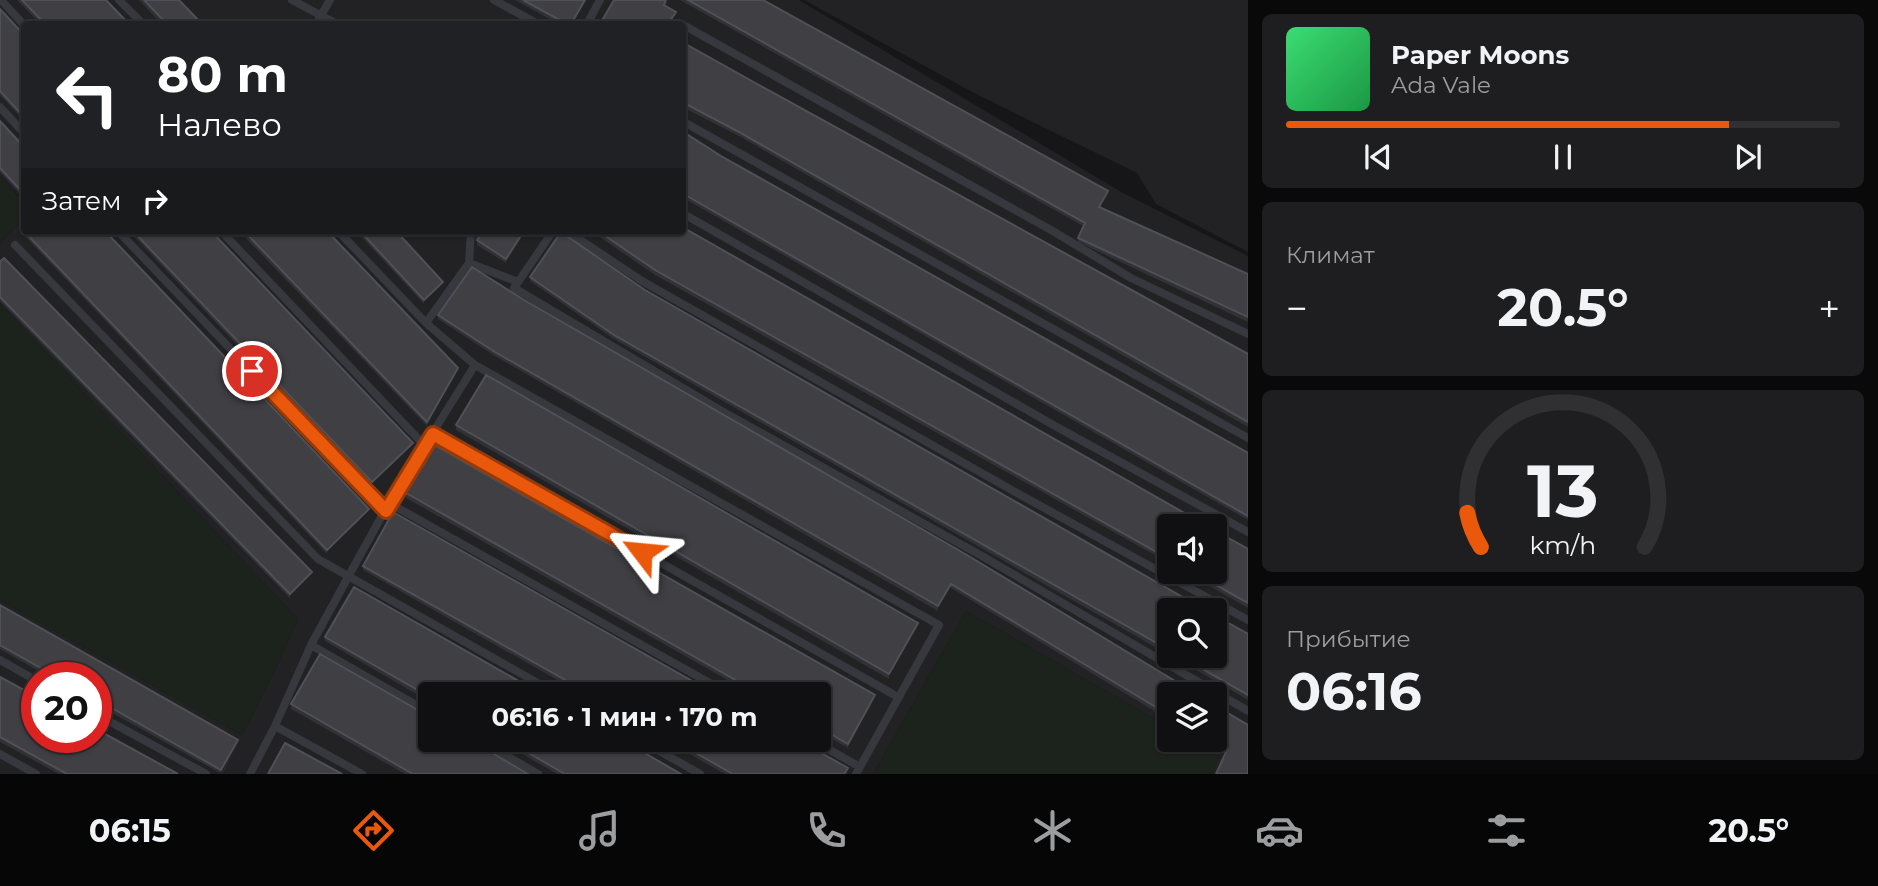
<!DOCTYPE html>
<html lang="ru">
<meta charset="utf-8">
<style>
:root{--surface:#101012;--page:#1e1e20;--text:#f1f3f6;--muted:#9c9d9f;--line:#303032;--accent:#ea580c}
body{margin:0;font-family:Montserrat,sans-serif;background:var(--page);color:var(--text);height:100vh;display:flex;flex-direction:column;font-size:26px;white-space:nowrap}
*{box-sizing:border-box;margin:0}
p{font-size:23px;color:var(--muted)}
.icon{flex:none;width:38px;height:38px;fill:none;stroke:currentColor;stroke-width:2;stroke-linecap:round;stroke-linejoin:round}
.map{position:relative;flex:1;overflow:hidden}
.details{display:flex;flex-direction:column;gap:14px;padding:14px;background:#09090a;width:630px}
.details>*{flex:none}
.hud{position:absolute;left:21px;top:21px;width:665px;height:214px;border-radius:7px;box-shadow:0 2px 5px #0004,0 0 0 2px var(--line);background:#202124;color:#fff;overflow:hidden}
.buttons{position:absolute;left:1157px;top:514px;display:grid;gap:14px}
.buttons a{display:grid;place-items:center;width:70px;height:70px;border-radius:7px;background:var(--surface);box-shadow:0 2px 5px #0004,0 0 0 2px var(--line);font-size:35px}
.speed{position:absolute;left:21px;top:662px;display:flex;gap:14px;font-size:35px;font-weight:700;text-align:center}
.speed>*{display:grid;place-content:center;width:91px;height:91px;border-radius:50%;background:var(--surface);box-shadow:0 2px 5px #0004,0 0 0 2px var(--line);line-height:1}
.speed .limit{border:10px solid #d22;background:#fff;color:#111}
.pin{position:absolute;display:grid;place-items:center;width:60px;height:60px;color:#fff;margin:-30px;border:4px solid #fff;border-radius:50%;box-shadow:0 2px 7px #0007}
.me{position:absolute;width:77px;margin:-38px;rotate:299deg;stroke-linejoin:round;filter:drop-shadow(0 0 5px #0008)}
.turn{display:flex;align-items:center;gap:24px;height:147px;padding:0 21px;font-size:32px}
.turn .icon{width:91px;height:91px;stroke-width:2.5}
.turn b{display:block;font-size:49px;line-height:60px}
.then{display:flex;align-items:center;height:66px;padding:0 21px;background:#0003;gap:14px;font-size:26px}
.big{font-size:52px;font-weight:700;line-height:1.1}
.details .widget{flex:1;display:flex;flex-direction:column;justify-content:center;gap:10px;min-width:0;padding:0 24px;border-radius:10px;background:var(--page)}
.details .dial{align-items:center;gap:0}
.dial svg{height:182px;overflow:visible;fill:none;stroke:var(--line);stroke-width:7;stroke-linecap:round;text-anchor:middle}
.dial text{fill:var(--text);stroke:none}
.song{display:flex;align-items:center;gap:21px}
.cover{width:84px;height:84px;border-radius:10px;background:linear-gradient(135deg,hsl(140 70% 55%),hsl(140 70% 35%))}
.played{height:7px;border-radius:4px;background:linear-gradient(90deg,var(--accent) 80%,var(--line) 80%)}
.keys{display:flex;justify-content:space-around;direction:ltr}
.heat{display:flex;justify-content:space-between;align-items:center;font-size:38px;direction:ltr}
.trip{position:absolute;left:418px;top:682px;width:413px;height:70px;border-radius:7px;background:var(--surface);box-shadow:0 2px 5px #0004,0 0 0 2px var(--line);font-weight:700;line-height:70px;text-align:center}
.tab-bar{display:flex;height:112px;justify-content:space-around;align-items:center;background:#060607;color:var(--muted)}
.tab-bar .icon{width:49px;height:49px}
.tab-bar .on{color:var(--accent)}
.tab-bar b{font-size:32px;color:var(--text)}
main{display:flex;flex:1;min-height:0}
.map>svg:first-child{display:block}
</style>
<main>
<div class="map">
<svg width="1248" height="774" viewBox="0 0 1248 774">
<rect width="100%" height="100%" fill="#161618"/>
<path fill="#222225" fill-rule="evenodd" d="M0 0H799L1123 193 1248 256V774H1211L1220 757 1191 740H1214V695H1169V727L966 611 873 774H0V600L242 735 273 674 298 619 0 304V242L24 219V231H682V24H24V201L0 176ZM1169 527H1214V572H1169ZM1169 611H1214V656H1169ZM37 677H96V737H37ZM430 695H819V740H430Z
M804 0H1248V252L1156 204 1137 173 976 94Z"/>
<path fill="#1c231d" d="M0 176 24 202V219L0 242Z
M0 304 298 619 273 674 242 735 0 600Z
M966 611 1169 727V740H1191L1220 757 1211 774H873Z"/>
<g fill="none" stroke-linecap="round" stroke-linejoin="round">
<path stroke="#37383d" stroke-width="8" d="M1 0 24 25
M119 0 143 24
M292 0 337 24
M494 0 538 24
M316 24 330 0
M587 24 600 0
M685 26 1051 230 1131 278 1248 334
M0 107 24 133
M682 121 1248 438
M682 213 1055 426 1248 532
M118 231 385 511
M221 231 425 446
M553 231 514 288 720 410 982 556 1248 711
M567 231 642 281 1017 493 1248 620
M15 245 318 559 559 695
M469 263 471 231
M426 323 469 263 518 282
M475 365 939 625 856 774
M433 434 898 697
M389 503 731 695
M311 645 430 713
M0 660 37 681
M96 714 206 774
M275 726 362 774
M479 740 538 774
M640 740 700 774
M812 740 860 767
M0 754 36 774
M250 774 275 726 311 645 348 577 389 503 475 365 426 323 338 231"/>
</g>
<path fill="#323236" d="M17 0H106L129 24H41Z
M139 0H179L202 24H162Z
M515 0H587L574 24H559Z
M680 0H763L1108 196 1101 207 1248 274V322L1078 242V238L1083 226Z
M0 9 24 35V121L0 95Z
M682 42 759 85 1248 354V427L739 136 682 107Z
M0 121 24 147V198L0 172Z
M682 131 721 156 1248 453V520L701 208 682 197Z
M21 228 369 514 327 554 21 232Z
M129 231H211L413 448 372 487Z
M239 231H327L458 372 427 426Z
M356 231H396L443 286 424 304Z
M527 231 506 263 477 245V240Z
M591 231H682L1169 527V563L655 275Z
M0 262 312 577 290 598 0 301Z
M530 277 645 290 1169 611V655L614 339 530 281Z
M524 300 1169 695V720L951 588 938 611 495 356 438 319V315Z
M456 425 918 628 889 679 456 430Z
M406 493 875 700 848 748 819 732V695H754L406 498Z
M1248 549V608L1185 572H1214Z
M363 566 717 695H584L363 570Z
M0 605 238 744 222 774 96 704V677H49L0 649Z
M1248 634V700L1172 656H1214Z
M325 637 430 695V702L325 641Z
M0 677 178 774H59L0 742Z
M291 704 528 774H405L291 709Z
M1248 725 1225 754 1203 740H1214Z
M498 740H622L681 774H557Z
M665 740H798L848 773 847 774H725Z"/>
<path fill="#212124" d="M585 0H587L574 24H571Z
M676 12V16L671 24H668Z
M1108 191V196L1099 211V207Z
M524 231H527L506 263V259Z
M443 282V286L424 304V300Z
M458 368V372L427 426V422Z
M413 443V448L372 487V482Z
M369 509V514L327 554V550Z
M312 572V577L290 598V594Z
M951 584V588L938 611V606Z
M918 623V628L889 679V674Z
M875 695V700L848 748V744Z
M238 740V744L221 774V770Z"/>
<path fill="#3f3f44" stroke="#4f5156" stroke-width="2" d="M22 0H106L129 24H45Z
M144 0H179L202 24H167Z
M523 0H585L571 24H567Z
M614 0H666L664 5 676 12 668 24H600Z
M688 0H763L1108 191 1099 207 1248 274V317L1078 238 1085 223Z
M0 9 24 35V117L0 91Z
M682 42 759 85 1248 354V422L739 132 682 102Z
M0 121 24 147V194L0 168Z
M682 131 721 156 1248 453V516L701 204 682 193Z
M24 225V231H105L369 509 327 550 21 228Z
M682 226 684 228 1209 527H1169V559L655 270 598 231H682Z
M133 231H211L413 443 372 482Z
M244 231H327L458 368 427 422Z
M360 231H396L443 282 424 300Z
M483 231H524L506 259 477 240Z
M561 232 645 290 1207 611H1169V650L614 335 530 277Z
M4 258 312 572 290 594 0 297V262Z
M472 267 524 300 967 555 1198 695H1169V715L951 584 938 606 495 352 438 315Z
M486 375 918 623 889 674 456 425Z
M434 445 875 695 848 744 819 727V695H762L406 493Z
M393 512 717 695H592L363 566Z
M1214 530 1248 549V603L1193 572H1214Z
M354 587 543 695H430V697L325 637Z
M0 605 238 740 221 770 96 699V677H57L0 645Z
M1214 615 1248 634V695L1180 656H1214Z
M320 654 430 717V740H470L528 774H413L291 704Z
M0 677 37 697V737H96V729L178 774H67L0 737Z
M1214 705 1248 725V774H1216L1227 750 1210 740H1214Z
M506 740H622L681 774H565Z
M673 740H798L848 768 844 774H733Z
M285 743 342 774H268Z"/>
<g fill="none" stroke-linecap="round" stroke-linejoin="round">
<g stroke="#983908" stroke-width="18">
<path id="route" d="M252 371 386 511 433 434 642 552"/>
</g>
<use href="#route" stroke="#ea580c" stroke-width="12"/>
</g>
</svg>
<div class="buttons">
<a><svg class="icon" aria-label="sound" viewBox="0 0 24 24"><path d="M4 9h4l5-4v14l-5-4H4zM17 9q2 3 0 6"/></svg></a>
<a><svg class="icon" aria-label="search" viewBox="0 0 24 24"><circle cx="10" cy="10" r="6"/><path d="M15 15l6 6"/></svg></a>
<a><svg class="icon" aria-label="layers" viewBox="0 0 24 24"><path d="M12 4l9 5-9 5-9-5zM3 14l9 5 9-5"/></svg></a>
</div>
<div class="speed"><div class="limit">20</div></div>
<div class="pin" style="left:252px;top:371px;background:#d93025"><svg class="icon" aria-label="arrive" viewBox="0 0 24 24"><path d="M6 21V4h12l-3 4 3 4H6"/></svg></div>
<svg class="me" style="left:642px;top:552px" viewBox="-20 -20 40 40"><path d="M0-17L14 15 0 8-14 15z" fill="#ea580c" stroke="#fff" stroke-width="4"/></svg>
<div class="trip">06:16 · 1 мин · 170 m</div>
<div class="hud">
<div class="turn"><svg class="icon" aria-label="left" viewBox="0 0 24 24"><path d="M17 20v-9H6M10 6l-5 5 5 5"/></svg><div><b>80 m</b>Налево</div></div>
<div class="then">Затем<svg class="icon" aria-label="right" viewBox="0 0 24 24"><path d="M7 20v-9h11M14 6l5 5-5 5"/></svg></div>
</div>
</div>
<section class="details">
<div class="widget">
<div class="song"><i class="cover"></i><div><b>Paper Moons</b><p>Ada Vale</p></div></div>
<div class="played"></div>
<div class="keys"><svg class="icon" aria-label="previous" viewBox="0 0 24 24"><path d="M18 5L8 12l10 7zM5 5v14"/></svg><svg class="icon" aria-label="pause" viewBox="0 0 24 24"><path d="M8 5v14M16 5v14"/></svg><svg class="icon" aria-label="next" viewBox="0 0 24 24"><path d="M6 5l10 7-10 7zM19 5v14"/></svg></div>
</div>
<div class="widget"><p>Климат</p>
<div class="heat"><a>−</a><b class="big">20.5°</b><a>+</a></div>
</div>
<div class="widget dial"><svg viewBox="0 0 100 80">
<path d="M14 69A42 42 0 1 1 86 69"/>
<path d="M14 69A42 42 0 0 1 8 54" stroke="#ea580c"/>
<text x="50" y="56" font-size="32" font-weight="700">13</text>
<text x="50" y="72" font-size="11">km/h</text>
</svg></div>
<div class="widget"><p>Прибытие</p><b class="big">06:16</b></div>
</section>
</main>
<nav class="tab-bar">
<b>06:15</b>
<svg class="icon on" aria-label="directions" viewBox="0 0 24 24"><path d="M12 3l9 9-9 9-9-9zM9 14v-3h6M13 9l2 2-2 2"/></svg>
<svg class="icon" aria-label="music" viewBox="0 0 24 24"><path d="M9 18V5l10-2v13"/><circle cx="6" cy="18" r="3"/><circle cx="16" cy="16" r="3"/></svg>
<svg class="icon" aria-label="phone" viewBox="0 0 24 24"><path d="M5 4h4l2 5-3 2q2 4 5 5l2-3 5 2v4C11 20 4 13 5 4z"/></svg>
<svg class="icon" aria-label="climate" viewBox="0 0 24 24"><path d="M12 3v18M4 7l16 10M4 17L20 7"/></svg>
<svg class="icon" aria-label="car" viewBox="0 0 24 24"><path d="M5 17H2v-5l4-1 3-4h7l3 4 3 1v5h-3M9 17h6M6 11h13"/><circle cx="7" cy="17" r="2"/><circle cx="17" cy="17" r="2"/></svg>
<svg class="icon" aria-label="filters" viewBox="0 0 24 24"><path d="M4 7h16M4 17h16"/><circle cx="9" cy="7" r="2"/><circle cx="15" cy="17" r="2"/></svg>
<b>20.5°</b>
</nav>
